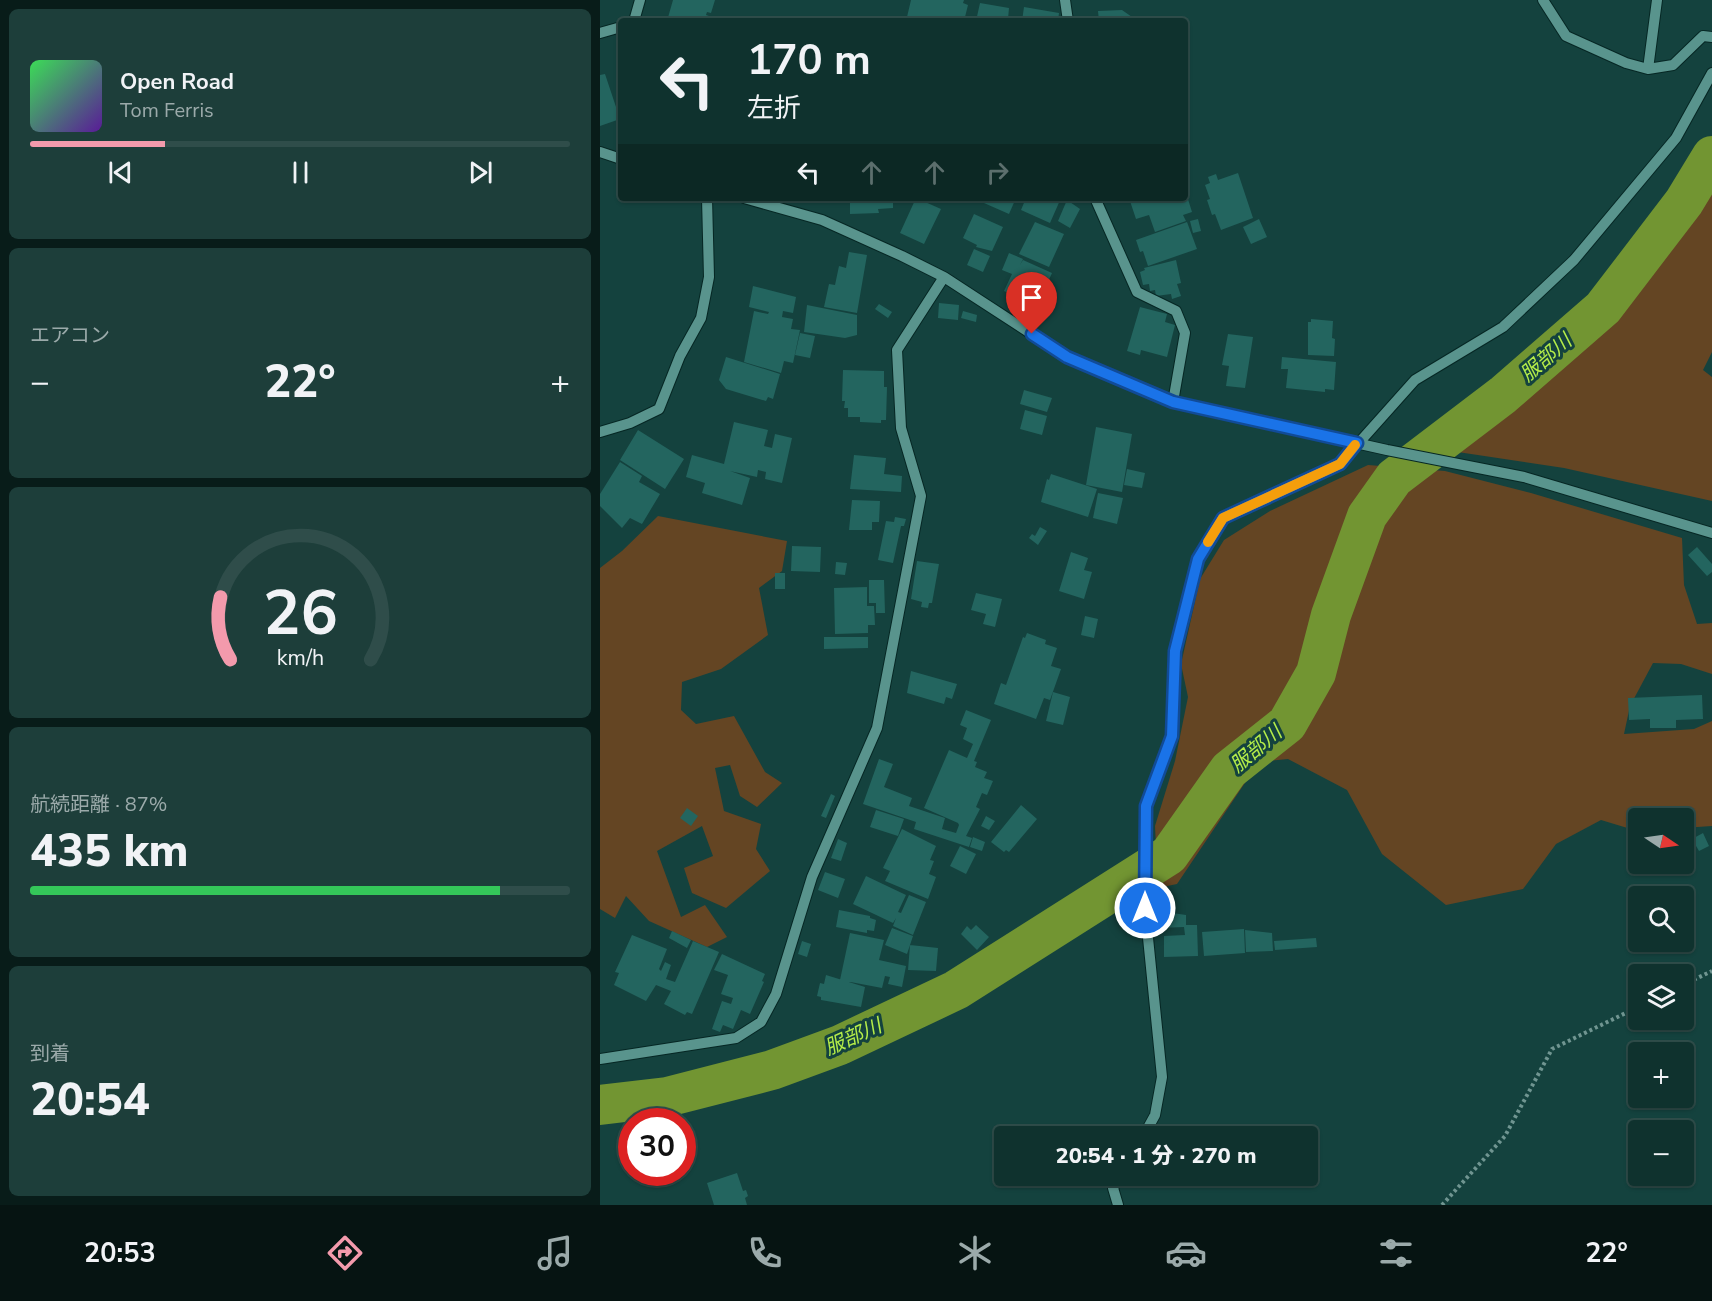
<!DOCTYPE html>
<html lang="ja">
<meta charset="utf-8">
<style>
:root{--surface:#0f322e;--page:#1d3e3a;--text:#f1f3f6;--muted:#9baaaa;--line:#2f4d4a;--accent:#f39aac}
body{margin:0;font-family:"Nunito Sans","Noto Sans JP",sans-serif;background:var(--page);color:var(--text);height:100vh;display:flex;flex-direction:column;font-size:22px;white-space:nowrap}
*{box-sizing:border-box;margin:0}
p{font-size:20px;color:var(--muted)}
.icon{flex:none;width:33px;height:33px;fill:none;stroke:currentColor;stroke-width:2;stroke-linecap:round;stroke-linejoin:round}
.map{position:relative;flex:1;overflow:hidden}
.side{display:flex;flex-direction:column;gap:9px;padding:9px;background:#081c19;width:600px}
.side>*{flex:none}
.banner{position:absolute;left:18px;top:18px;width:570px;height:183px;border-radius:6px;box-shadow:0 2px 4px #0004,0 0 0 2px var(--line);background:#0f322e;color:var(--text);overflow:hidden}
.needle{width:39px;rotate:103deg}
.tools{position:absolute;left:1028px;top:808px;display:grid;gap:12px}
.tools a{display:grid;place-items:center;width:66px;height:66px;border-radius:6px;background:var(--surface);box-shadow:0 2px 4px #0004,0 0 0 2px var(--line);font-size:30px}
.speed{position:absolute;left:18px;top:1108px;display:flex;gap:12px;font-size:30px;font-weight:700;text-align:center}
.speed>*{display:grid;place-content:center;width:78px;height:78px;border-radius:50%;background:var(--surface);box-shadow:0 2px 4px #0004,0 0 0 2px var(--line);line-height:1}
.speed .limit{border:9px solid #d22;background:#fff;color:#111}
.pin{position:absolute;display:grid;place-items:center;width:51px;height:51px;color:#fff;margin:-62px -26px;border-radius:50% 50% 50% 0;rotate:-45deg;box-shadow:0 0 6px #0007}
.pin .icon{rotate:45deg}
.me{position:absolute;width:66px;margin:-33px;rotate:0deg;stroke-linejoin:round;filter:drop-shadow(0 0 4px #0008)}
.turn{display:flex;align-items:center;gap:21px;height:126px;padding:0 30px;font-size:27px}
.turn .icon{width:78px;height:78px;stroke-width:2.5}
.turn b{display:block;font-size:42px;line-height:51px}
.lanes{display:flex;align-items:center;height:57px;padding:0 30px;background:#0003;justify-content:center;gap:30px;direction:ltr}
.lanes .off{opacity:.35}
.big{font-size:45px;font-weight:800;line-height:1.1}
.side .card{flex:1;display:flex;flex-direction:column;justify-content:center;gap:9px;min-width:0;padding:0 21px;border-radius:9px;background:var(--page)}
.side .dial{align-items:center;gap:0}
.dial svg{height:156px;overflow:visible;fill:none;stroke:var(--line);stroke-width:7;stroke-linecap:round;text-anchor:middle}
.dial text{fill:var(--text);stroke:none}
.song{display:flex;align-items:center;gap:18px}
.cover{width:72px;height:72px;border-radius:9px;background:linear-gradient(135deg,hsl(130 70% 55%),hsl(270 70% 35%))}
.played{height:6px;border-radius:3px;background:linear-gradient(90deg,var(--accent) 25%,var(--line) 25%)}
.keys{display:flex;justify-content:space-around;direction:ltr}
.heat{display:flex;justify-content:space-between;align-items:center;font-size:33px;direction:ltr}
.charge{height:9px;border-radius:4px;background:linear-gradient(90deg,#34c759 87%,var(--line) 0)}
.trip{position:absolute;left:394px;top:1126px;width:324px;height:60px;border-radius:6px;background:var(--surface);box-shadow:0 2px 4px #0004,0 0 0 2px var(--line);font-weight:800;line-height:60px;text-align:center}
.menu{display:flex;height:96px;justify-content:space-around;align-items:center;background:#061412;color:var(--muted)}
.menu .icon{width:42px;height:42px}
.menu .selected{color:var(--accent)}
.menu b{font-size:27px;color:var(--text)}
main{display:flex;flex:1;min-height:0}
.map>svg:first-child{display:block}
</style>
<main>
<section class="side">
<div class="card">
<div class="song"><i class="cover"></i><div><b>Open Road</b><p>Tom Ferris</p></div></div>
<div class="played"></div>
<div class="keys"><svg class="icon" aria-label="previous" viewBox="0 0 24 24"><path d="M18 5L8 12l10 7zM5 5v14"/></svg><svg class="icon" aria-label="pause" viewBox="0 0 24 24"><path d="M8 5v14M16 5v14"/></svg><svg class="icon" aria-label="next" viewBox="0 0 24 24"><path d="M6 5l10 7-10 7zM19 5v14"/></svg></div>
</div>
<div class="card"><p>エアコン</p>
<div class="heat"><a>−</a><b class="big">22°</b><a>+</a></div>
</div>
<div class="card dial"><svg viewBox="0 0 100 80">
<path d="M14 69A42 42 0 1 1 86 69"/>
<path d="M14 69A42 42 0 0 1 9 37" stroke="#f39aac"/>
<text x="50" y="56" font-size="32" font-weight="700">26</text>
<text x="50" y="72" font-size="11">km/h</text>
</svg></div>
<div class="card"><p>航続距離 · 87%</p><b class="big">435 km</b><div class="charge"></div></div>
<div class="card"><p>到着</p><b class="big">20:54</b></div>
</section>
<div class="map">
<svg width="1112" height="1205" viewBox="0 0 1112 1205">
<rect width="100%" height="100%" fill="#14423e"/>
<path fill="#644523" d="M1110 177H1112V352L1103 370 1112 377V501L964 468 851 451 928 394 1003 323Z
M768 465 845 471 931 493 1082 538 1084 585 1097 624 1112 623V674L1081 664 1053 663 1030 706 1024 734 1094 729 1112 721V826L1083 828V819H1038V830H1034L1001 820 956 844 923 889 846 905 782 854 747 790 688 759 659 762 577 884 558 888 555 826 575 761 588 697 581 664 600 579 624 540 670 511Z
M58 516 187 541 182 571 159 588 168 635 121 669 82 682 81 710 96 724 134 716 165 772 182 783 157 807 140 796 130 765 115 768 124 811 161 824 156 849 170 871 126 908 92 893 84 868 113 856 102 826 57 851 81 917 105 905 127 937 107 947 49 921 26 896 15 918 0 909V568L22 551Z"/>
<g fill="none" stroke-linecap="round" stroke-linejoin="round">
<path stroke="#729532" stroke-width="40" d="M0 1105 67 1097 172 1070 240 1045 356 990 569 855 629 770 687 724 716 673 731 615 767 516 794 478 903 395 1003 308 1084 202 1112 156"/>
</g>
<path fill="#23655f" d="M73 0H115L111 13 107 12 106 15 124 21H67Z
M311 0H364L363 3 368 5 364 21H342L326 17V21L307 17Z
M380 3 409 8 408 19 376 21Z
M424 7 459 13 458 21H422Z
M522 10 532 17V21H499L498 11Z
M5 74 20 119 0 126V75Z
M638 173 653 218 621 230 615 214 612 215 607 200 610 199 605 185 610 183 608 177 616 174 618 180Z
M585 196H587L592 212 583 215 586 221 555 232 549 215 536 219 530 201 539 198 574 200Z
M244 198H293V208L278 209 279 213 250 214V203H245Z
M316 198 341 209 324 244 300 233Z
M386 198H416L409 214 384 203Z
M426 198H461L450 223 421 210Z
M467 200 480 209 470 228 458 221Z
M374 214 403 227 392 251 376 247 377 245 363 238Z
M598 219 601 231 593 233 590 221Z
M659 219 667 237 651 244 643 227Z
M435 222 464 234 449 267 419 254Z
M587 222 597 249 548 266 543 251 540 252 536 240Z
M374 249 390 256 383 272 367 265Z
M249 252 267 255 257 313 224 307 229 284 235 285 239 266 246 268Z
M409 253 423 259 420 265 423 260 452 273 437 306 404 291 412 274 402 270Z
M576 260 581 283 577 284 581 296 572 299 571 294 556 296 555 290 550 291 549 284 543 285 540 272 545 270 544 268Z
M153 286 196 297 193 313 183 311 182 317 193 319 191 329 200 330 193 363 184 361 181 373 144 362 154 311 168 314 169 312 149 307Z
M339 303 359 305 358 320 338 318Z
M279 304 292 312 288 318 275 309Z
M207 305 257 315V335L245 338 204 332Z
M540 307 567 314 565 322 575 325 567 357 541 350 540 355 527 351Z
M363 311 377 315 376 322 361 318Z
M711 319 733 321 732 338 735 339 734 356 708 355V322H711Z
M200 333 215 336 210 358 195 355Z
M628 334 653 337 645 388 626 386 629 366 622 365Z
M126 357 180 374 173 399 168 397 166 401 126 389 119 380Z
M682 357 736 362 734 390 725 389V392L686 388 688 369H681Z
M243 370 284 371V387H287L286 420H281V423L260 422V417H248V408H244L245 401H242Z
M424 390 452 398 447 412 420 404Z
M425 410 447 416 442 435 420 429Z
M134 422 168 430 164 446 172 448 175 434 192 438 182 483 165 479 166 472 158 470 157 477 130 471 150 478 142 505 102 493 105 483 86 477 92 455 124 464Z
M496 427 532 434 522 492 486 485Z
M38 430 84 459 65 489 20 460Z
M254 455 286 458 284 474 302 476 301 492 250 489Z
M20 462 42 476 39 482 60 494 42 524 30 518 22 528 0 506V494Z
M527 469 545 473 542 488 524 485Z
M451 474 497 489 488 517 441 502 447 479 449 480Z
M498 493 523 498 517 524 493 518Z
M252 500 280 501 279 522H272V530H249Z
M295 517 306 519 304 526H301L293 563 278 560 286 521 294 522Z
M440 527 447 531 438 545 429 538 432 534 435 536Z
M192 546 221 547 220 572 191 571Z
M1097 547 1112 564V572L1107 576 1088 555Z
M471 552 488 558 484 570 492 572 484 599 459 591Z
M317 561 339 564 332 603H329L328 608 321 607 322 602 311 599Z
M236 562 247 563 245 575 235 574Z
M175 573H185V589H175Z
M269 580H284L285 613H276V603H269Z
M267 587V606H274L275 625H268V633L235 634 234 588Z
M376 593 402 599 395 627 383 624 386 614 371 610Z
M485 616 498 619 494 638 481 635Z
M427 633 446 640 445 644 457 648 451 666 461 669 450 700 444 698 436 719 394 704 401 683 406 685 423 637 425 638Z
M224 637H268V648L224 649Z
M311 671 357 684 352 699 346 697 344 704 307 693Z
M453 692 470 697 463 725 446 721Z
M1102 695 1103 719 1076 720V728H1050V719L1029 720 1028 698Z
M366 710 391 720 374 761 377 762 375 767 387 772 384 778 393 781 387 795 382 793 376 807 380 809 366 836 372 838 369 847 314 829 316 822 263 804 279 759 293 764 284 787 312 798 309 806 345 818 342 829 356 833 359 825 358 823 324 808 349 750 367 758 373 744 363 739 367 728 360 725Z
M231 794 235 796 226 818 221 816Z
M421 805 437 819 409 852 406 850 404 852 391 842Z
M87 808 98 816 91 826 80 818Z
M276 810 304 819 298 836 270 827Z
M386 816 395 821 389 830 381 826Z
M302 829 336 846 330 860 334 861 329 874 336 877 328 899 285 881 290 871 283 868Z
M1103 833 1109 846 1099 851 1092 839Z
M373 837 385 842 382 851 370 847Z
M238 839 247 843 241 861 231 858Z
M360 846 376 854 366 874 350 866Z
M225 872 245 879 238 898 218 890Z
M266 876 306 895 298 912 301 913 309 895 326 902 313 935 293 926 296 918 293 923 253 904Z
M239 910 270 916V918L276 920 274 931 267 930V933L236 927Z
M559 911 586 915V925H597L598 956 564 957V936L585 935 584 927 560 928Z
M376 925 389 937 377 950 361 934 367 926 371 930Z
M292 928 313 936 307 954 285 945Z
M644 929 645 953 604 956 602 932Z
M645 930 672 933 673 951 646 952Z
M72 931 91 940 87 948 69 938Z
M250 933 284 940 279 960 306 966 302 987 288 984 290 977 285 976 282 988 240 980Z
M32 935 67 949 59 969 61 971 65 962 71 965 66 979 75 982 93 941 119 952 92 1014 87 1012 85 1015 64 1004 71 991 56 985 46 1001 14 985 19 973 15 972Z
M716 938 717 947 675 950 674 941Z
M202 941 211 944 207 957 198 954Z
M310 945 338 948 336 971 308 970Z
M122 954 165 974 162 981 164 982 150 1014 141 1010 133 1029 123 1025 120 1032 112 1029 122 1001 131 1004 133 998 121 994 128 975 114 970Z
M226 975 265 987 261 1007 221 1000V997L217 996 220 983 224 984Z
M137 1173 143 1191 146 1190 148 1196 145 1198 147 1205H114L107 1183Z"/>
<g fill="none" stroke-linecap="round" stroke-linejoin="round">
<g stroke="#062724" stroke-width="12">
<path id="minor" d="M465 0 468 21
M943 0 966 36 1026 63 1048 69 1073 65 1103 36 1112 37
M34 21 40 0
M0 33 21 27
M1048 69 1057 0
M0 152 21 159
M144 198 222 220 302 256 344 277 467 357 573 402 787 450 924 477 1112 533
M495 198 537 292 576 311 585 333 573 402
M0 432 30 423 59 409 80 356 101 318 109 277 107 198
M0 1059 136 1038 161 1022 176 994 212 877 277 728 321 496 301 428 297 350 344 277
M543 1137 555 1115 562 1077 545 908 546 806 572 736 575 651 598 559 623 517 740 464 815 380 903 327 974 260 1076 138 1112 73
M518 1205 513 1188 520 1176"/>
</g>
<path stroke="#709591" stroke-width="4" stroke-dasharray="3 3" stroke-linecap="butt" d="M1083 985 1112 971
M842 1205 905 1136 952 1049 1038 1007"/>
<use href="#minor" stroke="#59948d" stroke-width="10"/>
</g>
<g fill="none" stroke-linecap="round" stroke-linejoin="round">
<g stroke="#114b97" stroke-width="15">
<path id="route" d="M432 334 467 357 573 402 757 443 740 464 623 518 598 559 575 651 572 736 546 806 545 908"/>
</g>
<use href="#route" stroke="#1a73e8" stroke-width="10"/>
<path stroke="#f59e0b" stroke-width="10" d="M608 542 623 518 740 464 755 445"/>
</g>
<g text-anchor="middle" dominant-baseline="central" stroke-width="6" stroke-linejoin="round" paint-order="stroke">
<g font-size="20" font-style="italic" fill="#b5ed49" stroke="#14423e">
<text transform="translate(946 358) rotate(-41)">服部川</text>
<text transform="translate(656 749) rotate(-40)">服部川</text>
<text transform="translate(253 1037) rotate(-24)">服部川</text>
</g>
</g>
</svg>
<div class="tools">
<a><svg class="needle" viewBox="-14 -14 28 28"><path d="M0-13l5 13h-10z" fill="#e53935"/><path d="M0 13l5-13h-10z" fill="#9baaaa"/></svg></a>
<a><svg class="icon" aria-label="search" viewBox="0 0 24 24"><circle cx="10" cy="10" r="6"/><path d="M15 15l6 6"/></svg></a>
<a><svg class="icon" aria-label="layers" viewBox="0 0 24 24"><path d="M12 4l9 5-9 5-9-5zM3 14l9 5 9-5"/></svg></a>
<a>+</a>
<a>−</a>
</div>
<div class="speed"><div class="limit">30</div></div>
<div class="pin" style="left:432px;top:334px;background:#d93025"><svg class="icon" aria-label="arrive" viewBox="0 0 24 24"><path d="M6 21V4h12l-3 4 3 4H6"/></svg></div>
<svg class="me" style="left:545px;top:908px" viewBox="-20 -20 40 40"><circle r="17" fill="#1a73e8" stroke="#fff" stroke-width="3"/><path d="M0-11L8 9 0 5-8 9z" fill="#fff"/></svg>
<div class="trip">20:54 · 1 分 · 270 m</div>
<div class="banner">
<div class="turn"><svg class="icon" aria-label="left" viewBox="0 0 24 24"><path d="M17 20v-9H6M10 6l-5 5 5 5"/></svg><div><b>170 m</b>左折</div></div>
<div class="lanes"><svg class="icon" aria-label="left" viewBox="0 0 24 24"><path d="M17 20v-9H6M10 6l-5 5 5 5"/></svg><svg class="icon off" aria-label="ahead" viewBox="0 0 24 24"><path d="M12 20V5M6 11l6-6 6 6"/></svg><svg class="icon off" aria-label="ahead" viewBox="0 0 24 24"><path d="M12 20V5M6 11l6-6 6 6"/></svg><svg class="icon off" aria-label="right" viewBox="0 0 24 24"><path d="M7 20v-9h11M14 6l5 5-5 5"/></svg></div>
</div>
</div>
</main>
<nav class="menu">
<b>20:53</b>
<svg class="icon selected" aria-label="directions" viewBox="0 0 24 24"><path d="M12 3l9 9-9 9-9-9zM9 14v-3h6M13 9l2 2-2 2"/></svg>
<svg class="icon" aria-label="music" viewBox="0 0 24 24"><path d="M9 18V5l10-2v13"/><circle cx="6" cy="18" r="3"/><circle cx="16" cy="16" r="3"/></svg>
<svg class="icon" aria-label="phone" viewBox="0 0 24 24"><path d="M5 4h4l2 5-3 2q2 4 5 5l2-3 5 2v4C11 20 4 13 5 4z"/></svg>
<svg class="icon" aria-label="climate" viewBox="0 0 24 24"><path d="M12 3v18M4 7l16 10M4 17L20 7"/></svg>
<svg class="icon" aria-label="car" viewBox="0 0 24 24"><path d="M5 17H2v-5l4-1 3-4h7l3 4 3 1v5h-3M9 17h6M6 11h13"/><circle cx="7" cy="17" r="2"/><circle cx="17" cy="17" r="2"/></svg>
<svg class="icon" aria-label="filters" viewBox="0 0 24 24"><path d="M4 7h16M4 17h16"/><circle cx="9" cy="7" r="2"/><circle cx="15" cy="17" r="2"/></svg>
<b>22°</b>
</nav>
